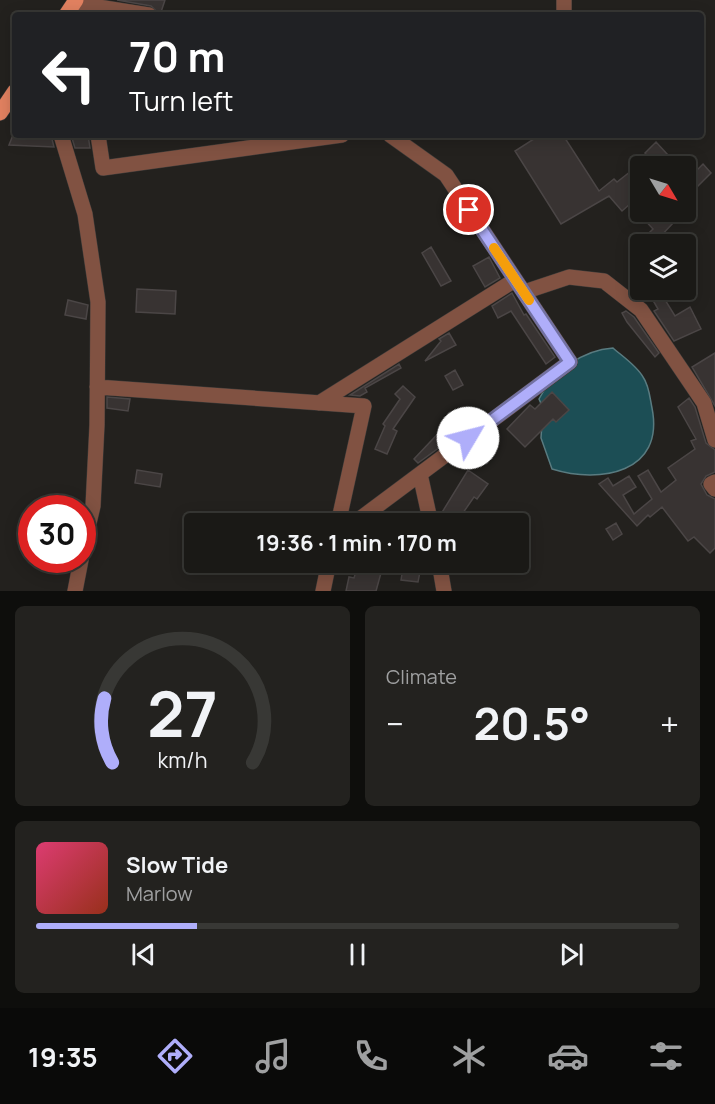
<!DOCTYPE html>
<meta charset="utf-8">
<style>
:root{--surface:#1a1916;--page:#23221f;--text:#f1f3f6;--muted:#9fa0a1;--line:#383835;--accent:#afaefa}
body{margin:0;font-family:Manrope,sans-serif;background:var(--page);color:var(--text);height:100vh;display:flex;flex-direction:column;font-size:22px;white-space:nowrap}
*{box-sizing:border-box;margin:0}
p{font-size:20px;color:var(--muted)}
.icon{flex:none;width:33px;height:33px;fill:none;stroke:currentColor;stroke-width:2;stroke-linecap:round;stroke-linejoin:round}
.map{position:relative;height:591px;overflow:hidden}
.drawer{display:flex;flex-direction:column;gap:15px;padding:15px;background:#0e0e0c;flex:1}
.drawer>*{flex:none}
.hud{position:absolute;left:12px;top:12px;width:692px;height:126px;border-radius:6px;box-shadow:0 3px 15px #0003,0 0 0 2px var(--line);background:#202124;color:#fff;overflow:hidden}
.needle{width:39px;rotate:128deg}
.tools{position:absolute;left:630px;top:156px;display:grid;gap:12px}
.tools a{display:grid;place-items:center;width:66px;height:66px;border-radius:6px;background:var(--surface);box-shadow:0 3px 15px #0003,0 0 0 2px var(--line);font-size:30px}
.speed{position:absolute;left:18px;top:495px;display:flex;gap:12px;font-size:30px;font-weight:700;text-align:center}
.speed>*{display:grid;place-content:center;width:78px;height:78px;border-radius:50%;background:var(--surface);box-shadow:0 3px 15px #0003,0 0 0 2px var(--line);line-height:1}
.speed .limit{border:9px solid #d22;background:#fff;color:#111}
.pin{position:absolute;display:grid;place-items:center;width:51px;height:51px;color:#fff;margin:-26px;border:3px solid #fff;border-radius:50%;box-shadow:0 2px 6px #0007}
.me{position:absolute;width:66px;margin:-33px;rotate:53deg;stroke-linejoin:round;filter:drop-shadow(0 0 4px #0008)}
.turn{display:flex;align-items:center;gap:21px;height:126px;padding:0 18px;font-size:27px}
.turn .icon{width:78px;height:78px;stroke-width:2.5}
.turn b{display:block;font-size:42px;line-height:51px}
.big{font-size:45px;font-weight:700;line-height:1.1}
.drawer .card{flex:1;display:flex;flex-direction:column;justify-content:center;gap:9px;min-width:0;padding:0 21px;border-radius:9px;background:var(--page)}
.drawer .dial{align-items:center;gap:0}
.dial svg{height:156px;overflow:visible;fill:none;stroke:var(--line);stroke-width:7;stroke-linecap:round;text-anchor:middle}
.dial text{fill:var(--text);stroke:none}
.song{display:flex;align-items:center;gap:18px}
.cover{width:72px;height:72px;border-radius:9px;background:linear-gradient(135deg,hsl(340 70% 55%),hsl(10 70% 35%))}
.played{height:6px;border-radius:3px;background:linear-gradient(90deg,var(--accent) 25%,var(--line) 25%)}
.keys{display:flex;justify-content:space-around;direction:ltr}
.heat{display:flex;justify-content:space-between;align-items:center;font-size:33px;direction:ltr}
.drawer .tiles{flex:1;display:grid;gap:15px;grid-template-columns:1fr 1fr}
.card:last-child{grid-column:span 2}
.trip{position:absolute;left:184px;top:513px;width:345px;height:60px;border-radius:6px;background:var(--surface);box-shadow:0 3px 15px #0003,0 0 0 2px var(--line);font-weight:700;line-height:60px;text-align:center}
.tab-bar{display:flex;height:96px;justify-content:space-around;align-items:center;background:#0a0a09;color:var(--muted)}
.tab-bar .icon{width:42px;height:42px}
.tab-bar .current{color:var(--accent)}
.tab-bar b{font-size:27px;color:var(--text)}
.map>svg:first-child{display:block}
</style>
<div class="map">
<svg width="715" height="591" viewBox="0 0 715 591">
<rect width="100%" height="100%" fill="#23211e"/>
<path fill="#1c4e55" stroke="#597b80" stroke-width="1.5" d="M613 348C622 356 637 366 643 377 649 385 650 398 652 408 665 473 600 484 552 469L541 438 543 408 539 399C553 371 583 350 613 348Z"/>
<path fill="#383332" stroke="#4b4646" stroke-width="1.5" d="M117 0H165L160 15 151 6Z
M13 135H51L54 147 9 145Z
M71 135H88L90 148H75Z
M540 135H563L599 191 614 179 617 182 640 164V212H662L674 222 658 239 650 232 653 229 630 204 622 211 609 196 561 224 515 151Z
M656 142 668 155 657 166 645 153Z
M703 164 711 173 686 198V181Z
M431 247 451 281 441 286 422 253Z
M638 254 640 260V278L629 259Z
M489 257 500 278 485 287 473 266Z
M137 289 176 291 175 314 136 312Z
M647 290H659L675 316 690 307 701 329 674 341 654 311 658 309Z
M512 293 524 315 526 314 555 357 546 364 511 311 498 318 492 306Z
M68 300 88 305 86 319 65 315Z
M626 311 634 317 659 353 655 357 627 322 622 313Z
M449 333 456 345 425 361 441 341 439 339Z
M715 353V406L692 367Z
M399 364 401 368 365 388 367 392 360 396 350 395Z
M455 370 463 385 453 390 445 376Z
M403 386 415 397 393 429 397 431 387 454 375 449 385 426 383 424 400 399 395 394Z
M552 392 569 410 556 422 553 419 525 447 507 429 530 405 535 409Z
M107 397 130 399 128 411 107 408Z
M689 398 695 407 706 443 715 450V472L706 476 701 484 707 495 715 499V548L710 553 694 537 688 541 662 507 650 517 648 515 637 526 599 484 608 478 613 486 629 476 636 487 623 495 634 514 652 499 638 476 648 470 661 492 676 480 668 468 695 449 691 441 696 439 678 407Z
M463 407 477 420 418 463 414 459Z
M137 470 162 474 160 487 135 483Z
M468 470 488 484 477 499 474 497 456 523 441 514Z
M616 523 622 534 613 540 606 529Z
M404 562H422L418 582 401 580Z
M357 568 381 573 376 591H346L349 577 354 578Z"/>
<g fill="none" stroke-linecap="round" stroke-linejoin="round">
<g stroke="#3e3c3a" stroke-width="16">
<path id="minor" d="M74 3 149 15
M564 15V0
M61 135 85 214 98 302 97 425 93 506 82 553
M98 135 103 168 342 135
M524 292 569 277 604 281 641 310 704 403 715 440
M97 387 364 406 338 524
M319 403 515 280
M420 474 431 524
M715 482 711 484 715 489
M353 524 570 362 446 175 390 135
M439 562 444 591
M75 591 81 560
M323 591 329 562"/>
</g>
<g stroke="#3e3c3a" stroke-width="16">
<path id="major" d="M66 15 76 0
M0 113 15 91"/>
</g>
<use href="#minor" stroke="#815242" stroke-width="15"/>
<use href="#major" stroke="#e18160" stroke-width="15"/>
</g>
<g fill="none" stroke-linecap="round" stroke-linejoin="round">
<g stroke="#7271a2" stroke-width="15">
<path id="route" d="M468 438 570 362 469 210"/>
</g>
<use href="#route" stroke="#afaefa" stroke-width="10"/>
<path stroke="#f59e0b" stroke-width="10" d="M494 248 529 300"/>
</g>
</svg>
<div class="tools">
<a><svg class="needle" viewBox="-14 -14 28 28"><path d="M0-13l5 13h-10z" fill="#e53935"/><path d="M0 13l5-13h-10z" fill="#9fa0a1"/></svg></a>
<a><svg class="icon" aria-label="layers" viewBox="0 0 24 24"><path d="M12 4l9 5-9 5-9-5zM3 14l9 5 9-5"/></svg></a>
</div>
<div class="speed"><div class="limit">30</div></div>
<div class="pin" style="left:469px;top:210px;background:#d93025"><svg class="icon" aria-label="arrive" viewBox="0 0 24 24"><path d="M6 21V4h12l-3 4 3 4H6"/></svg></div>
<svg class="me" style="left:468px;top:438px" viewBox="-20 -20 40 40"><circle r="19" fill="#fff"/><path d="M0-13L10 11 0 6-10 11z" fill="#afaefa"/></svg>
<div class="trip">19:36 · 1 min · 170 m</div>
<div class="hud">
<div class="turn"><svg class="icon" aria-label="left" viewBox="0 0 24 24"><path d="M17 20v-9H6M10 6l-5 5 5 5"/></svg><div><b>70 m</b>Turn left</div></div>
</div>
</div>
<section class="drawer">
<div class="tiles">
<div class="card dial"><svg viewBox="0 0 100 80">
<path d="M14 69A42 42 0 1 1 86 69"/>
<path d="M14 69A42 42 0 0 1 10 36" stroke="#afaefa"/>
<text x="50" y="56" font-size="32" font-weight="700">27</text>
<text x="50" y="72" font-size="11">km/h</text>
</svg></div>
<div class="card"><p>Climate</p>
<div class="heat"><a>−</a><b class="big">20.5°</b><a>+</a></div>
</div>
<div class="card">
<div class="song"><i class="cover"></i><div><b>Slow Tide</b><p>Marlow</p></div></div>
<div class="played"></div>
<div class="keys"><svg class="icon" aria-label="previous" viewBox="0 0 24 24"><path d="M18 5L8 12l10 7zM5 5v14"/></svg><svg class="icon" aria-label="pause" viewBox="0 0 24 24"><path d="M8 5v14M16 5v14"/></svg><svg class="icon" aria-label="next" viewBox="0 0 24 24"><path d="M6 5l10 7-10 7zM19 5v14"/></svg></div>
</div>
</div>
</section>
<nav class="tab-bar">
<b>19:35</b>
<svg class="icon current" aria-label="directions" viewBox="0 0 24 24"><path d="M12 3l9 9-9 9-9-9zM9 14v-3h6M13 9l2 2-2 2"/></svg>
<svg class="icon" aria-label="music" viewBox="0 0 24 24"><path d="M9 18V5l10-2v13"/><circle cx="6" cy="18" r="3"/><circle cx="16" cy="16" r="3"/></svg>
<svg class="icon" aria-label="phone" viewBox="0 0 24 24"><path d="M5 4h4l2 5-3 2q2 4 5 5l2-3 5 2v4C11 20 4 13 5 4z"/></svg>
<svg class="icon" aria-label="climate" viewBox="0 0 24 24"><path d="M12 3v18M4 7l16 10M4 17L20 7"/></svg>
<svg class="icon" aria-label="car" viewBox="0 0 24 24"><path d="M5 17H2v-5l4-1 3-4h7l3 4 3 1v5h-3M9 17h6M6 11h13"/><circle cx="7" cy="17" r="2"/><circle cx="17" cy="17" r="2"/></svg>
<svg class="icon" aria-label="filters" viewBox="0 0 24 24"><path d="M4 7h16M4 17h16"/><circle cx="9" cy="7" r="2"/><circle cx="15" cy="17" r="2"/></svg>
</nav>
